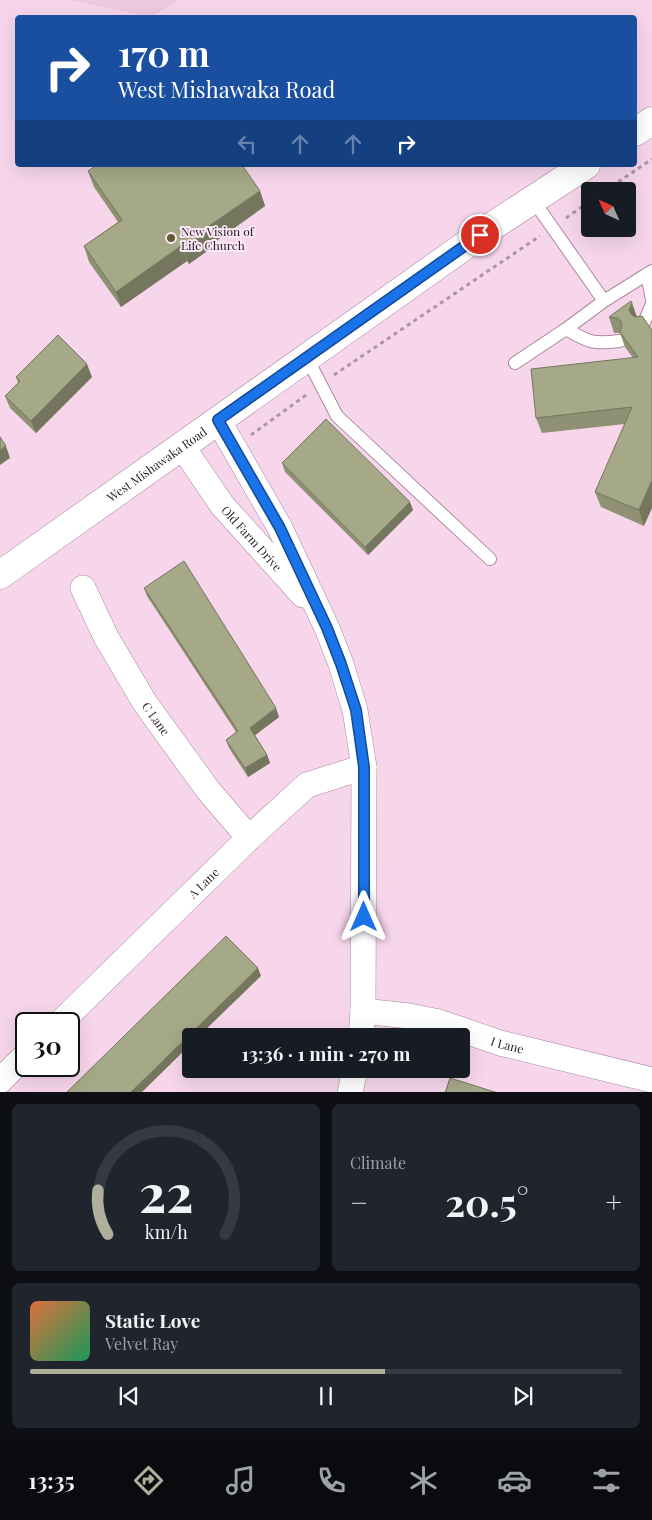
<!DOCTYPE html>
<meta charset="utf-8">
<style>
:root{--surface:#171b24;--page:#20242c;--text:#f1f3f6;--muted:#9ea1a6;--line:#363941;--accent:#aeb09b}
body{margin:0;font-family:"Playfair Display",serif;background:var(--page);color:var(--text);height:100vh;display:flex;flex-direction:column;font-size:19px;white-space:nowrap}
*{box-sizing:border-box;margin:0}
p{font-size:16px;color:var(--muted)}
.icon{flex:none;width:28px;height:28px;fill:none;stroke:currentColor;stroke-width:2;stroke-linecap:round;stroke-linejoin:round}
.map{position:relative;height:1092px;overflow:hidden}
.side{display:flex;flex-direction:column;gap:12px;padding:12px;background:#0d0f14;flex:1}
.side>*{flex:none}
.hud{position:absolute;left:15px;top:15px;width:622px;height:152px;border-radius:5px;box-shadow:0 5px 20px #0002;background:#1a4fa0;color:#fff;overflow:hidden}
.needle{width:32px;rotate:315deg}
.controls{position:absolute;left:581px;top:182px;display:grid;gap:10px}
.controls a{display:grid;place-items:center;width:55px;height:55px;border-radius:5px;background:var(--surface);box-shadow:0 5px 20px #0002;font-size:25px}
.speed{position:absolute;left:15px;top:1012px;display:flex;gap:10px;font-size:25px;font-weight:700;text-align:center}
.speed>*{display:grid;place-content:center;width:65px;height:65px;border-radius:50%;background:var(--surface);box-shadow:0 5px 20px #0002;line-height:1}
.speed .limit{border:2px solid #111;border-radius:8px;background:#fff;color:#111}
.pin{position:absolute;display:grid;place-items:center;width:42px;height:42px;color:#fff;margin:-21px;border:2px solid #fff;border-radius:50%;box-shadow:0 1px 5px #0007}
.me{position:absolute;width:55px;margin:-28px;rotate:0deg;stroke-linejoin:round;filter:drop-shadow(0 0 4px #0008)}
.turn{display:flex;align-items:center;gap:18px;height:105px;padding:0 20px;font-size:22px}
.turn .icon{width:65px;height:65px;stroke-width:2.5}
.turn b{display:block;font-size:35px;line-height:42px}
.lanes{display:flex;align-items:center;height:48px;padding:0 20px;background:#0003;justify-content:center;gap:25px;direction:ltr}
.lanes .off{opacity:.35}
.big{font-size:38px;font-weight:700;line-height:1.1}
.side .tile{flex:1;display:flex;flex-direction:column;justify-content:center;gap:8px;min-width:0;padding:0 18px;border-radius:8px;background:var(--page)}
.side .dial{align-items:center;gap:0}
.dial svg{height:130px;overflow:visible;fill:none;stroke:var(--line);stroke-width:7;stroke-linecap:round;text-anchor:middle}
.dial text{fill:var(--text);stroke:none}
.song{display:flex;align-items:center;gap:15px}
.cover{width:60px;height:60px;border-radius:8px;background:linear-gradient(135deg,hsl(20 70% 55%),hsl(150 70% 35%))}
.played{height:5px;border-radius:2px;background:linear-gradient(90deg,var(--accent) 60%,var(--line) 60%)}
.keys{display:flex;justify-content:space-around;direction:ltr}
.heat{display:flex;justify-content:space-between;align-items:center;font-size:28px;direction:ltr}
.side .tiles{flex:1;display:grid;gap:12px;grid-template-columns:1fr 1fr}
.tile:last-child{grid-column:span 2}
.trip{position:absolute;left:182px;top:1028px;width:288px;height:50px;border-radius:5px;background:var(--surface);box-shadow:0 5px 20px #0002;font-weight:700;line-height:50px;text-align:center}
.tab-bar{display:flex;height:80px;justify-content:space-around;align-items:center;background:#090b0e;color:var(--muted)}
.tab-bar .icon{width:35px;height:35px}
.tab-bar .selected{color:var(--accent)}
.tab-bar b{font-size:22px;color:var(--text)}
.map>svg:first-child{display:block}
</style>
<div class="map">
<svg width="652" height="1093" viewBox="0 0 652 1093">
<rect width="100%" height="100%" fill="#f7d6ec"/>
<path fill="#eec7e1" d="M70 0H178L151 17Z"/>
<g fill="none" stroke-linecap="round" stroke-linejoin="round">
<g stroke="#a88a9e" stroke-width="14">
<path id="lane" d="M533 200 604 301 652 271
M647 274 652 300
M643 325 652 304
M566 329C590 343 593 344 620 341
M307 358 337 416 490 559
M515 363 566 329 604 301"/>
</g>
<g stroke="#a88a9e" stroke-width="26">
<g id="street">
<path d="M218 420 280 528 327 628 341 664 355 710 364 767 363 1011 361 1036"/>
<path id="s1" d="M182 446 222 505 303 595"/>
<path id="s2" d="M83 588 106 637 145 703 208 790 249 838"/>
<path id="s3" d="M363 1011 409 1016 439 1022 500 1043 652 1080"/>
<path id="s4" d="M59 1024 249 838 307 785 364 767"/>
<path d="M0 1081 26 1055"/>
<path d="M350 1093 355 1069"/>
</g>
</g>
<g stroke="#a88a9e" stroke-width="29">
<g id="secondary">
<path d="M635 132 652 121"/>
<path id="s5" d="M0 575 494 225 586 165"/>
</g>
</g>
<path stroke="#ad94a5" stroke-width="3" stroke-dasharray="4 4" stroke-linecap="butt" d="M605 191 652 159
M566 218 590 201
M334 375 540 236
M251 435 309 393"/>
<use href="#lane" stroke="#fff" stroke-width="12"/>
<use href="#street" stroke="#fff" stroke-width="25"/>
<use href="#secondary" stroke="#fff" stroke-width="28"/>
</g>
<path fill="#8f9174" d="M88 171 260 191 265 206 216 241 217 244 189 264 187 261 121 307 89 262 84 246 118 222 94 187Z
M632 303 637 317 644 526 601 507 595 492 625 424 542 433 536 418 633 358 625 347 620 333H614L609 317Z
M16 377H92L36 433 10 408 5 396 18 383Z
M282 463 413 510 368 555 285 472Z
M144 588 279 717 255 735 267 755 270 763 248 777 229 748 226 740 236 732 147 596Z"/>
<path fill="#74765e" d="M260 191 265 206 216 241 217 244 189 264 183 249 209 226Z
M181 246 187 261 121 307 116 292Z
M632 303 637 318 635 325 629 310Z
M87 364 92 377 36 433 31 421Z
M6 446 10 458 0 465V450Z
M652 480V508L644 526 639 510Z
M410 502 413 510 368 555 365 547Z
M276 708 279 717 254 736 250 728Z
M267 755 270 763 248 777 245 768Z
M258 968 261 976 199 1036H191V1044L141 1093H130Z"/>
<path fill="#a6a987" stroke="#74765e" d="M97 165H242L260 191 209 226 211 229 183 249 181 246 116 292 84 246 122 220 88 171Z
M631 301 632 303 629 310 631 314 635 317 642 316 652 330V480L639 510 595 492 632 407 536 418 531 369 638 357 620 332 622 325 621 321 617 318 609 317Z
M58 335 87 364 31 421 5 396 20 381 16 377Z
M326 419 410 502 365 547 282 463Z
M0 437 6 446 0 450Z
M184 561 276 708 250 728 267 755 245 768 226 740 238 731 144 588Z
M226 936 258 968 130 1093H66Z
M450 1078 498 1093H445Z"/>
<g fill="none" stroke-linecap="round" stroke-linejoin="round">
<g stroke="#114b97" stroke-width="12">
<path id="route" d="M364 917V767L356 710 341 664 327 628 280 528 218 420 480 235"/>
</g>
<use href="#route" stroke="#1a73e8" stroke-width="9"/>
</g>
<circle fill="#5d5e2b" stroke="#fce8f5" stroke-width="2" cx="171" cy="238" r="5"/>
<g text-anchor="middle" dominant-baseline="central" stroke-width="4" stroke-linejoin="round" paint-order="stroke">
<g font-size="12" fill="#251a22" stroke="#fce8f5" text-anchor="start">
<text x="181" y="231">New Vision of<tspan x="181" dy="14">Life Church</tspan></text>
</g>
<g font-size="12" fill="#251a22" stroke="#fce8f5">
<text stroke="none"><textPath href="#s5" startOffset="192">West Mishawaka Road</textPath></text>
<text stroke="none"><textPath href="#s1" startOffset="116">Old Farm Drive</textPath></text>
<text stroke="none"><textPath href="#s2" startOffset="150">C Lane</textPath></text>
<text stroke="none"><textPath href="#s4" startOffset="202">A Lane</textPath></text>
<text stroke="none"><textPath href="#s3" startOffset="149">I Lane</textPath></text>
</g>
</g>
</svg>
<div class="controls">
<a><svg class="needle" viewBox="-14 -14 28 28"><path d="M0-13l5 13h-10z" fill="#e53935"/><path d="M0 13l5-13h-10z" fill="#9ea1a6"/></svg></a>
</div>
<div class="speed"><div class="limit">30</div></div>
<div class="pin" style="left:480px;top:235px;background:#d93025"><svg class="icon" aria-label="arrive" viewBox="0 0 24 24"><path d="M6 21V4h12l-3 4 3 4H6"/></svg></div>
<svg class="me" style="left:364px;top:917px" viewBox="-20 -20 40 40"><path d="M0-17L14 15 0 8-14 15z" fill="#1a73e8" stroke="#fff" stroke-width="4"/></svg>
<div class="trip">13:36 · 1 min · 270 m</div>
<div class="hud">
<div class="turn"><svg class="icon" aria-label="right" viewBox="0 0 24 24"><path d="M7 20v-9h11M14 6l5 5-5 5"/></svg><div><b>170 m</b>West Mishawaka Road</div></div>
<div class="lanes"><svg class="icon off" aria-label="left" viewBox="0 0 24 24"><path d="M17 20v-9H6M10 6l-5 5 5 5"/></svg><svg class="icon off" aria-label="ahead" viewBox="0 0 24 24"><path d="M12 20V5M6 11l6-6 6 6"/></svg><svg class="icon off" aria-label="ahead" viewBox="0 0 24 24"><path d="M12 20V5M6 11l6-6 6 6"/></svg><svg class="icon" aria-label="right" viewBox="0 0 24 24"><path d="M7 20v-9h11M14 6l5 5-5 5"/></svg></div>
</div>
</div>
<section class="side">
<div class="tiles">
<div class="tile dial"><svg viewBox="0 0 100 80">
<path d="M14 69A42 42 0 1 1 86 69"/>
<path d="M14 69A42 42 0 0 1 8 42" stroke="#aeb09b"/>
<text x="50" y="56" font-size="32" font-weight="700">22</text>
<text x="50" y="72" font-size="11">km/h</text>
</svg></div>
<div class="tile"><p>Climate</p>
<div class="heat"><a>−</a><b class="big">20.5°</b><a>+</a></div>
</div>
<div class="tile">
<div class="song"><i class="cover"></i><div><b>Static Love</b><p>Velvet Ray</p></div></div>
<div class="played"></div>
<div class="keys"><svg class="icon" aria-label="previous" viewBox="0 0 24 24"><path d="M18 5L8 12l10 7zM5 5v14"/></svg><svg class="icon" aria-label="pause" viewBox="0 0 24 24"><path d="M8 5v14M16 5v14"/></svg><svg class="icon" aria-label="next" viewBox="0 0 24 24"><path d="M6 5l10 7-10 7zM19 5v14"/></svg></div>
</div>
</div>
</section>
<nav class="tab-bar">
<b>13:35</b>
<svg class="icon selected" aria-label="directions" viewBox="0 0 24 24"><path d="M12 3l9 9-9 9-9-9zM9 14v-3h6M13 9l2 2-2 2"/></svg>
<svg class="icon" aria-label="music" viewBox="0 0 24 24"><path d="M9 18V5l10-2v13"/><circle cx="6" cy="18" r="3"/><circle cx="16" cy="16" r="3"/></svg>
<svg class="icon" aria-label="phone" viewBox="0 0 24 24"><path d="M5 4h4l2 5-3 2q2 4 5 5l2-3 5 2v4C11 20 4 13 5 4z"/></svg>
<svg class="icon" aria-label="climate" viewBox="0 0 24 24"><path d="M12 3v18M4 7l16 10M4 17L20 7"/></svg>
<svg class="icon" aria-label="car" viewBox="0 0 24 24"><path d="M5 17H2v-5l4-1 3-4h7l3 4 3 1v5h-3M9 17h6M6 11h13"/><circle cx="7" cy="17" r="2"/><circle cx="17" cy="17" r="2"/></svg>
<svg class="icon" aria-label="filters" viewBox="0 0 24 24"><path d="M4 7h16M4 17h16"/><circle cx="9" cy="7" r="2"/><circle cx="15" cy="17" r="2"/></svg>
</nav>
